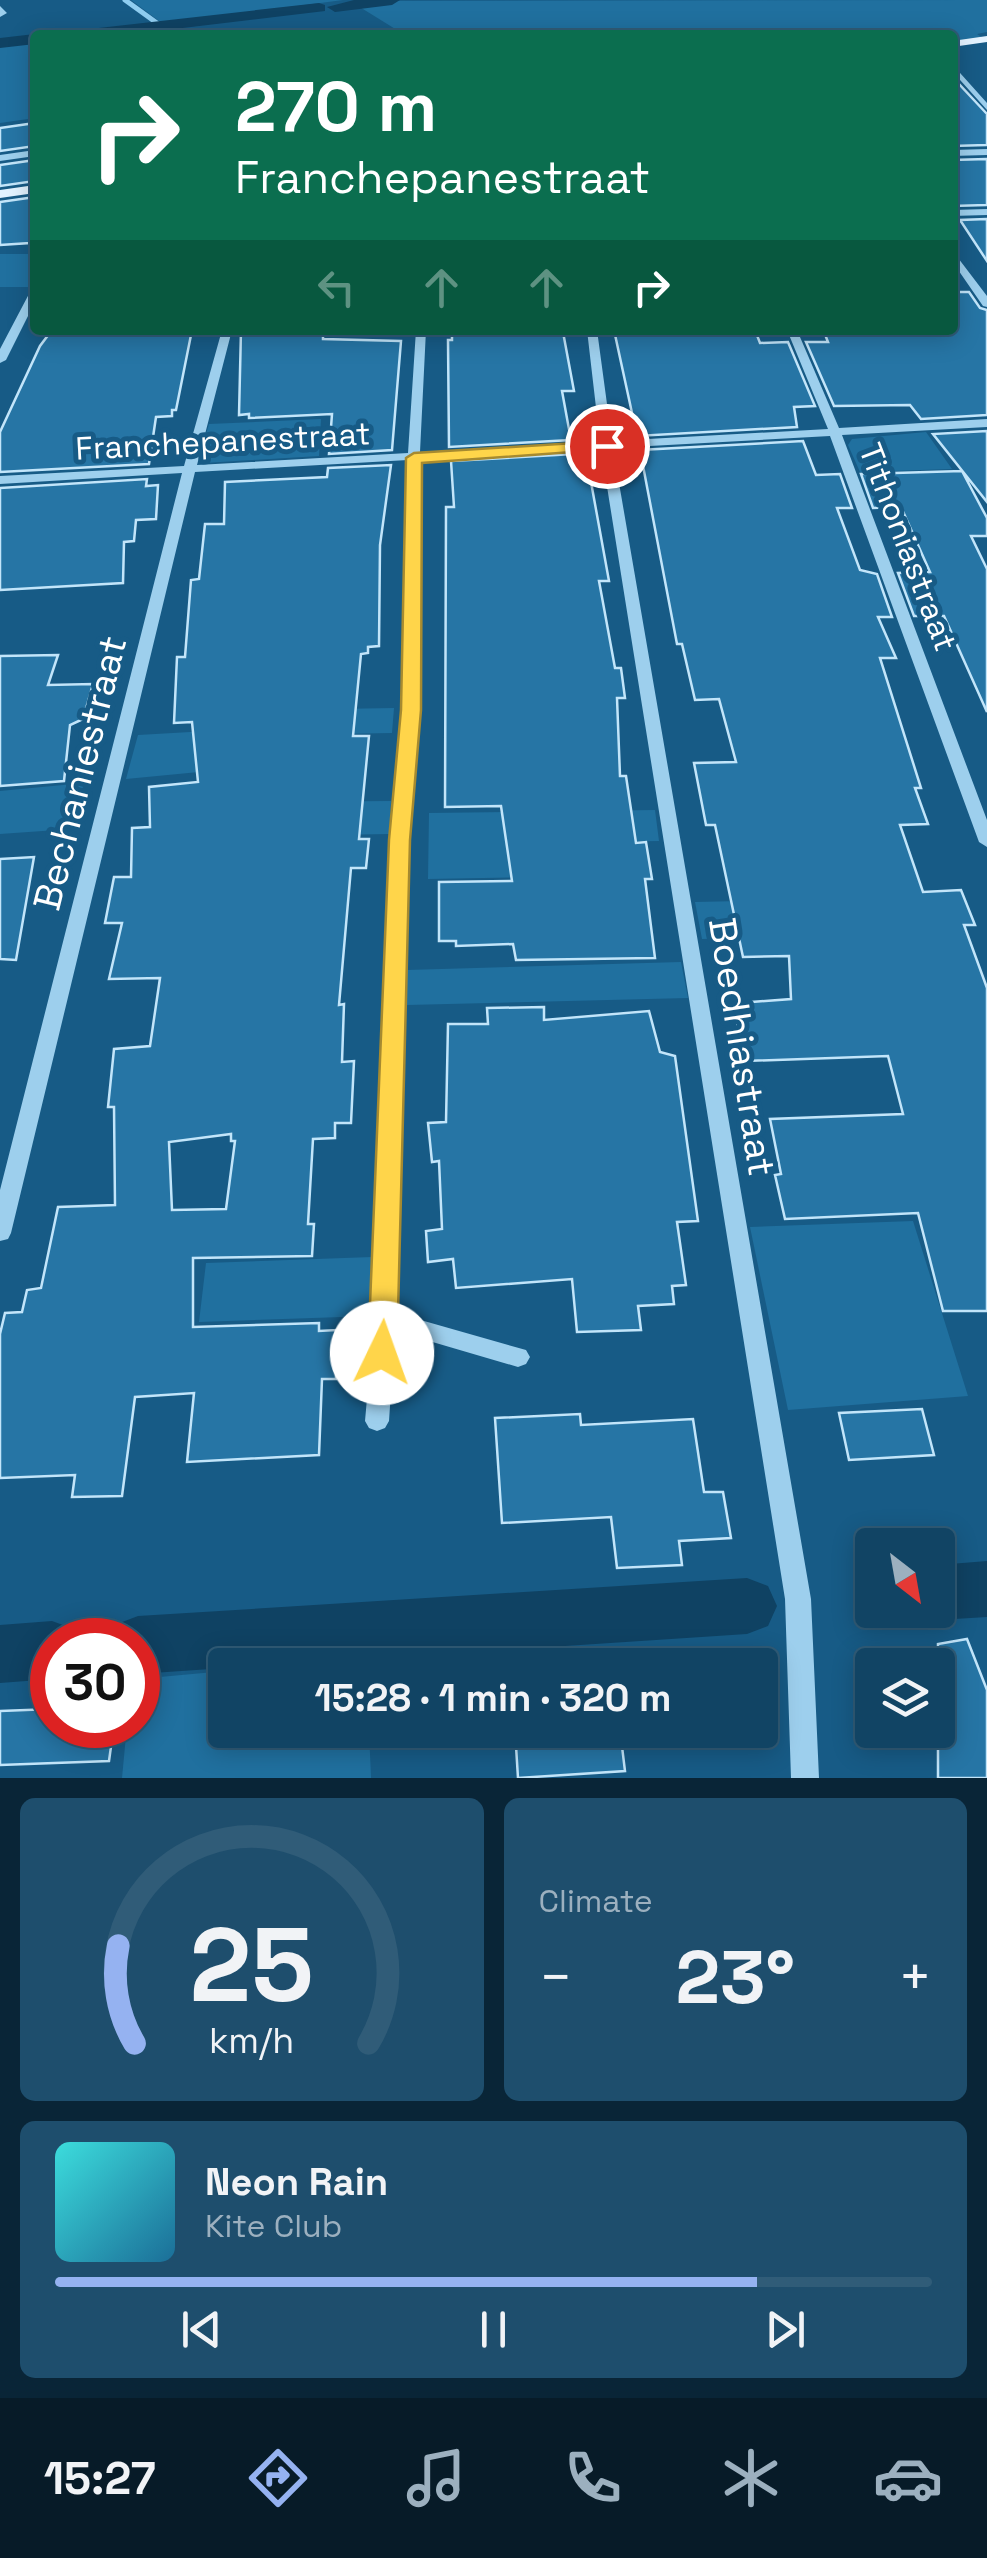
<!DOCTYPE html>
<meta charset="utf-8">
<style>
:root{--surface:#114464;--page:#1e4e6d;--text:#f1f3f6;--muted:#9cb0bf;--line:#305c78;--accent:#95b2f1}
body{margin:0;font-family:"Space Grotesk",sans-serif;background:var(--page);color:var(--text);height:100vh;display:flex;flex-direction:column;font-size:38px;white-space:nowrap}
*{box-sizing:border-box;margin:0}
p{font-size:32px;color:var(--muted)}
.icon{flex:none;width:55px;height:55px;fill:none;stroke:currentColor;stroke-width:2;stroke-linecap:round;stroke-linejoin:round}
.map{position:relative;height:1778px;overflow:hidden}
.details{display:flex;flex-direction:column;gap:20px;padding:20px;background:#092537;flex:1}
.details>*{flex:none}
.guide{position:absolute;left:30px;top:30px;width:928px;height:305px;border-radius:10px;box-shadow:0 5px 25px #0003,0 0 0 2px var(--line);background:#0b6e4f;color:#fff;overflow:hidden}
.needle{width:65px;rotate:149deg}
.tools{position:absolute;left:855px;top:1528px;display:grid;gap:20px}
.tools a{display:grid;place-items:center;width:100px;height:100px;border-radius:10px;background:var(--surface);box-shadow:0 5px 25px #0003,0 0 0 2px var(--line);font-size:50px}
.speed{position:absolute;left:30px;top:1618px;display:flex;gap:20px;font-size:50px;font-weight:700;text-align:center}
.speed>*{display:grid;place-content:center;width:130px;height:130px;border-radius:50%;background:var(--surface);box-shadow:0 5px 25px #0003,0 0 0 2px var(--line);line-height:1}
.speed .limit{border:15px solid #d22;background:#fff;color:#111}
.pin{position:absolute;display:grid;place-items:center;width:85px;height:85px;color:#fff;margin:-42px;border:5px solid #fff;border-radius:50%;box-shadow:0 2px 10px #0007}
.me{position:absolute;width:110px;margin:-55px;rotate:3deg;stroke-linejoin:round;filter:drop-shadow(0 0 8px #0008)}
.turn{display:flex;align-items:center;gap:35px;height:210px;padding:0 40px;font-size:45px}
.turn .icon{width:130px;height:130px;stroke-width:2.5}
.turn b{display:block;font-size:70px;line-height:85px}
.lanes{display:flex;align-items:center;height:95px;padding:0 40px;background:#0003;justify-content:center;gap:50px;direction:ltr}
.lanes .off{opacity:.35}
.big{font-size:75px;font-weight:800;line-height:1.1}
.details .widget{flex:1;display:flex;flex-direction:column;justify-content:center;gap:15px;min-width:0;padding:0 35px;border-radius:15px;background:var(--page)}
.details .dial{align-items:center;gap:0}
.dial svg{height:260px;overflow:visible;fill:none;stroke:var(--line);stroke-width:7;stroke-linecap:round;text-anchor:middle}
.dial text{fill:var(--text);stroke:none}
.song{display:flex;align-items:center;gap:30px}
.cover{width:120px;height:120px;border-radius:15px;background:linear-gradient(135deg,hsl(180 70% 55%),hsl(200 70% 35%))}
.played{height:10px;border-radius:5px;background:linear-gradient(90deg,var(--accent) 80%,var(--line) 80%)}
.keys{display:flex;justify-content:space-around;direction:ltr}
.heat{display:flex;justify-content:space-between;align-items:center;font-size:55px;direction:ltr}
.details .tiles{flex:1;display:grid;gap:20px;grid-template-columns:1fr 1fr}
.widget:last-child{grid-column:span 2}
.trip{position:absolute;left:208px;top:1648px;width:570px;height:100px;border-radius:10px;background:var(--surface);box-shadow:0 5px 25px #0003,0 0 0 2px var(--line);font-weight:800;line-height:100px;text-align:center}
.tab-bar{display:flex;height:160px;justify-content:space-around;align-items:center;background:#071b28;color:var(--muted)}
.tab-bar .icon{width:70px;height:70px}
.tab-bar .on{color:var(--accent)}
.tab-bar b{font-size:45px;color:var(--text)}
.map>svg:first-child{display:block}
</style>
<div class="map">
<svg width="987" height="1778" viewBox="0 0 987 1778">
<rect width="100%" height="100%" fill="#175b86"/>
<path fill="#20709f" d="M131 0H343L163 24Z
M987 0V32L977 34 983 38 953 42 952 35H405L350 1Z
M35 43V118L0 123V46Z
M0 254H35L33 287H0Z
M321 419 319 456 205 463 199 457 209 424Z
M926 432 952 469 860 472 848 445 852 439Z
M394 708 392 733 277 735 272 765 126 779 138 735 277 727 280 710Z
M84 783 71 829 0 834V791Z
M391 801 390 834 268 836 273 802Z
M655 810 659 841 541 843 543 877 428 879 429 813Z
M830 899 840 936 702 939 695 902Z
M681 962 688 998 407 1005V970Z
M913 1221 968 1396 788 1410 750 1227Z
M372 1257 371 1316 199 1322 206 1263Z
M225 1671V1730H369L371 1778H122L127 1725H138V1679Z"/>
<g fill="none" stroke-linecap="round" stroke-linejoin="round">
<path stroke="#8fcdf0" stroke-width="5" d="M125 0 161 26"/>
<path fill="#0f4263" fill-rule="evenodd" d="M354 0H400L392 5 335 12 327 7Z
M319 3 325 5V11L124 35H73L81 30Z
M35 34 39 35H35V44L0 48V38Z
M987 1561V1617L938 1620 917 1612 938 1610V1565Z
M747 1578 768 1586 777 1606 768 1626 747 1634 276 1665H225V1668L138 1674V1640H110L117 1624 138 1616Z
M52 1621 74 1629 78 1640H52V1679L0 1683V1625Z"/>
</g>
<path fill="#2675a5" stroke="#c2e5fa" stroke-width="2.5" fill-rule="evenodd" d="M952 83H958L987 114V145L952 146Z
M35 123V146L0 151V128Z
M987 159V205L952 206V160Z
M35 160V181L0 186V165Z
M35 197V234L30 243 0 245V202Z
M987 219V261L960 220Z
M952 292H969L980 308 987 310V415L921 419 910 405 834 406 806 342H828L824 332 952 330Z
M52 330H192L176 410H172V416L156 417 149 464 0 472V432L40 346Z
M241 330H323V339L401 341 392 450 329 454 332 414 249 418V414L239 415Z
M452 330 563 332 574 391H562L571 440 449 447 448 340H452Z
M614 330H755L760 343 788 342 815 406 794 407 797 427 637 436Z
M987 431V502L933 434Z
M803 441 816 475 840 474 852 508H837L860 570 877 574 892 617H878L896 658H880L921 788H915L928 824 900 825 923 892 961 890 975 925H964L987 988V1311H943L918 1213 785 1219 775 1175 781 1174 770 1119 903 1114 888 1056 746 1061 737 1022H743L739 1003 791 999 789 956 743 957 715 825H706L694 763 736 762 719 699 695 700 682 644H677L640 450Z
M574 454 575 460H587L609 581H599L615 668H621L625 698H617L620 776H626L636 843 646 842 652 879H645L655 958 516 960 513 944 456 946V941H439V882L512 881 501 806 445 807 446 507H454L451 461Z
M391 465 380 545 379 646 368 647V653L361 654 353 736H369L359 839H369L366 868H351L339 1005 344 1004 342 1062 354 1061 351 1123H335V1138L313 1139 308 1224H314L312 1256 193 1258V1327L319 1323V1331L337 1330 336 1379H322L319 1455 187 1462 194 1393 135 1397 122 1496 72 1497 75 1475 0 1478V1334L5 1313 22 1312 27 1290 41 1288 58 1207 115 1205 114 1107H108L114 1049 150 1046 160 978 109 979 122 923H105L114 877H131L132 828 150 827 149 787 198 782 192 722 174 723 177 657H185L191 580 199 579 205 524H224L225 482 327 477 328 468ZM231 1134V1141H235L226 1209 172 1210 169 1142Z
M962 471 987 518V536H971L987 569V712L944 616H914L898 573 930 572 901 507 873 508 861 474Z
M147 479 146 486 158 485 156 519 136 520 134 541 124 542 123 583 0 590V488Z
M58 655 48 685 93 684 83 719 70 725 64 781 0 786V656Z
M34 857 16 960 0 959V859Z
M544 1007V1020L649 1011 660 1052 675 1056 698 1221 677 1222 686 1285 672 1286 674 1304 638 1306 641 1330 577 1332 572 1279 456 1288 453 1259 428 1262 426 1231 442 1229 439 1161 432 1162 428 1123 446 1122 448 1024H488L487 1008Z
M922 1409 934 1455 849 1460 839 1413Z
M580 1414 581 1425 693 1419 704 1492H723L731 1538 679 1541 682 1565 617 1568 611 1517 502 1523 495 1418Z
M967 1639 987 1690V1778H938V1644Z
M52 1709V1725H114L109 1761 0 1765V1711Z
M515 1730H620L625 1771 518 1778Z"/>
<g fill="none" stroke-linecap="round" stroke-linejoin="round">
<path fill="#9dcfed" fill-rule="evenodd" d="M0 6 7 13 0 17Z
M952 64 987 103V110L952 71Z
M987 149V155L952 156V150Z
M35 150V156L0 161V155Z
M987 209V215L952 216V210Z
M952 250 987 296V307L983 306 952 261Z
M35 289V302L6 360 0 363V349L30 292Z
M222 330H232L197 465 408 453 416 330H426L420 452 600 442 587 330H597L612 441 828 429 787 330H797L839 428 987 419V427L842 435 987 820V847L979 842 830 436 613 448 811 1599 819 1778H791L785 1599 601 449 420 459 419 710 408 841 396 1313 526 1350 530 1357 526 1364 518 1367 395 1331 389 1421 385 1428 377 1431 369 1428 365 1421 374 1319 392 841 403 710 408 460 195 472 11 1233 8 1239 0 1241V1190L182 473 0 484V476L184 466Z"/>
<path fill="#e3f3ff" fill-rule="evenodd" d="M987 36V42L952 47V41Z
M35 185V193L0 198V190Z"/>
</g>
<path fill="#ffd54a" stroke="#a68a30" stroke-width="2.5" d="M607 441 615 446 613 449 422 463 421 710 410 840 397 1353 393 1362 382 1365 372 1362 368 1353 389 840 401 710 406 458 414 453Z"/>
<g text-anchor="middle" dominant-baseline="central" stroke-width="10" stroke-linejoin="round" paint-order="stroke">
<g font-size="32" fill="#fff" stroke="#175b86">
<text transform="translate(223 441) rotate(-3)">Franchepanestraat</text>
<text transform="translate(908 547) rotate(69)">Tithoniastraat</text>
</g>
<g font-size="38" fill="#fff" stroke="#175b86">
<text transform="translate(80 773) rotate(-76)">Bechaniestraat</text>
<text transform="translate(742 1047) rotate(81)">Boedhiastraat</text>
</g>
</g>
</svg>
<div class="tools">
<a><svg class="needle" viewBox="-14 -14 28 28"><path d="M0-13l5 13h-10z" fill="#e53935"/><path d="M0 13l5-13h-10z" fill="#9cb0bf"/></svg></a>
<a><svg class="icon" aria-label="layers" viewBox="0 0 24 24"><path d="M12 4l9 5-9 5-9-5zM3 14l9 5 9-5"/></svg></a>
</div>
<div class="speed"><div class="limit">30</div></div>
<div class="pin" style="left:607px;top:446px;background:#d93025"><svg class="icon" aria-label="arrive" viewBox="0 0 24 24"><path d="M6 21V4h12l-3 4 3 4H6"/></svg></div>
<svg class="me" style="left:382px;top:1353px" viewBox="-20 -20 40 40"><circle r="19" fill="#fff"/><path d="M0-13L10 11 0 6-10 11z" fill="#ffd54a"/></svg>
<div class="trip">15:28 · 1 min · 320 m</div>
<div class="guide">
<div class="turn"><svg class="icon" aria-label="right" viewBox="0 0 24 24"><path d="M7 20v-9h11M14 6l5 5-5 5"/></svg><div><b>270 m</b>Franchepanestraat</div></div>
<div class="lanes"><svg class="icon off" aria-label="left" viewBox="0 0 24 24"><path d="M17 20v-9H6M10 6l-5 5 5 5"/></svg><svg class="icon off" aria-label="ahead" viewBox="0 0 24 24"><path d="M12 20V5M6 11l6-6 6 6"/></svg><svg class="icon off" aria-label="ahead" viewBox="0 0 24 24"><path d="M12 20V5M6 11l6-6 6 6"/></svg><svg class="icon" aria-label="right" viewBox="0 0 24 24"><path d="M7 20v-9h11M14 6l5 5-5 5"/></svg></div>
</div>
</div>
<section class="details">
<div class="tiles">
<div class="widget dial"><svg viewBox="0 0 100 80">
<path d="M14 69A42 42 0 1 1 86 69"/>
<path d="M14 69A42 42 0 0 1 9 39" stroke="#95b2f1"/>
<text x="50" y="56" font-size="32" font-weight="700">25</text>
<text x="50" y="72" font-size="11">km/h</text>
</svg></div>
<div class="widget"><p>Climate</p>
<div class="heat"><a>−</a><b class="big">23°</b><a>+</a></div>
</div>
<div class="widget">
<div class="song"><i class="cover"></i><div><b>Neon Rain</b><p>Kite Club</p></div></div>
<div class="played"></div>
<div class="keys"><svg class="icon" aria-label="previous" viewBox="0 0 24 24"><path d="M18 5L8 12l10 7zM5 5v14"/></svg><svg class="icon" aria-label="pause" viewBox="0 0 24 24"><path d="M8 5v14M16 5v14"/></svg><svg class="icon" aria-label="next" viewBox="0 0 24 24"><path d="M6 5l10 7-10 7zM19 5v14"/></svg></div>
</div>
</div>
</section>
<nav class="tab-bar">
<b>15:27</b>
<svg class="icon on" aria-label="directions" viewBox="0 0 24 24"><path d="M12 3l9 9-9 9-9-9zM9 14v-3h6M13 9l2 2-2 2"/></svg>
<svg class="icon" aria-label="music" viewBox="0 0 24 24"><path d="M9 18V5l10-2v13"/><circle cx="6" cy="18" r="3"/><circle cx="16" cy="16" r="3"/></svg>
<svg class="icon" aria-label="phone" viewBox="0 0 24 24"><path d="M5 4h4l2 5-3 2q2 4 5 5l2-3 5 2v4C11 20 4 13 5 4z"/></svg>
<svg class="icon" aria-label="climate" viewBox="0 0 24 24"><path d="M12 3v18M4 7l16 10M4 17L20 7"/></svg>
<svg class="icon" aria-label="car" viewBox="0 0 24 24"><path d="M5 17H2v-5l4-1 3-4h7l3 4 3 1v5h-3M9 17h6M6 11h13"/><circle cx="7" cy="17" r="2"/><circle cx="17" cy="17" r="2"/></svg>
</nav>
